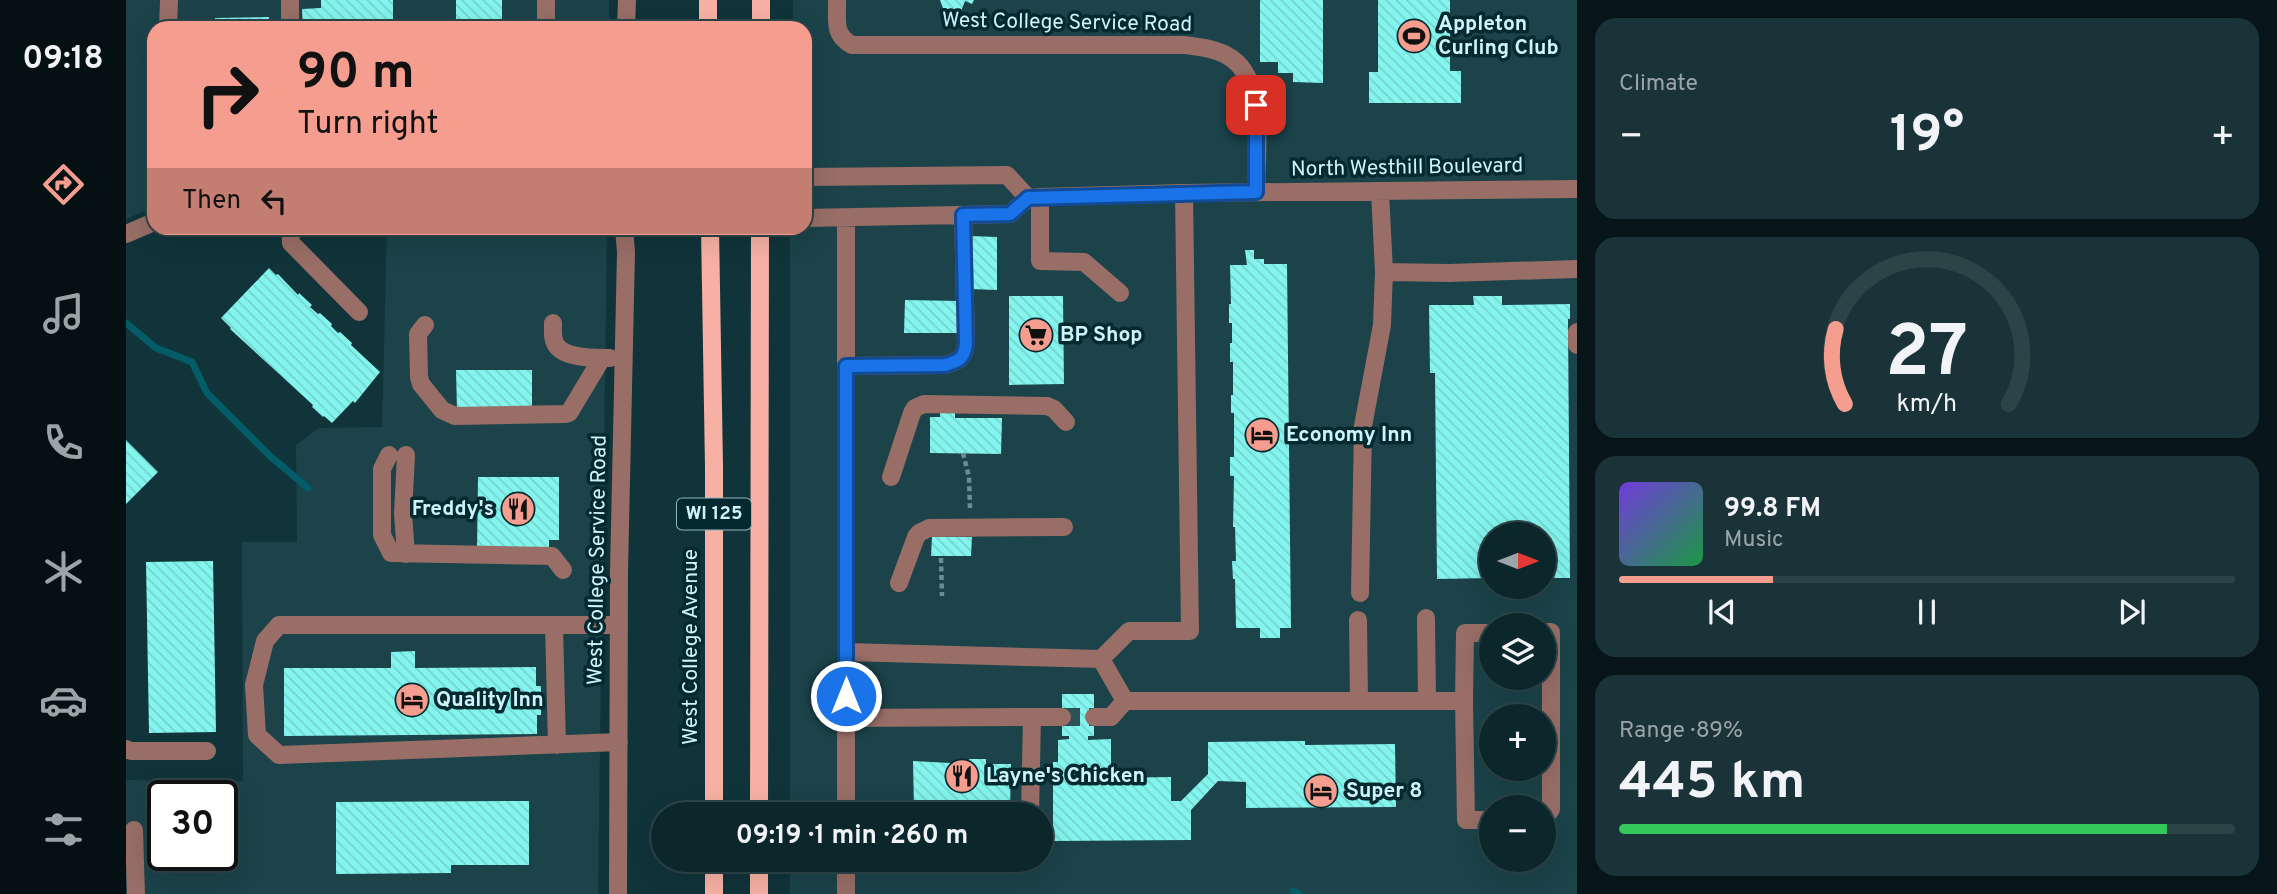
<!DOCTYPE html>
<meta charset="utf-8">
<style>
:root{--surface:#0c272c;--page:#1a3338;--text:#f1f3f6;--muted:#9aa5a9;--line:#2c4448;--accent:#f59d8e}
body{margin:0;font-family:Overpass,sans-serif;background:var(--page);color:var(--text);height:100vh;display:flex;flex-direction:column;font-size:26px;white-space:nowrap}
*{box-sizing:border-box;margin:0}
p{font-size:23px;color:var(--muted)}
.icon{flex:none;width:38px;height:38px;fill:none;stroke:currentColor;stroke-width:2;stroke-linecap:round;stroke-linejoin:round}
.map{position:relative;flex:1;overflow:hidden}
.panel{display:flex;flex-direction:column;gap:18px;padding:18px;background:#071518;width:700px}
.panel>*{flex:none}
.guide{position:absolute;left:21px;top:21px;width:665px;height:214px;border-radius:21px;box-shadow:0 7px 28px #0002,0 0 0 2px var(--line);background:#f59d8e;color:#111;overflow:hidden}
.needle{width:46px;rotate:90deg}
.fabs{position:absolute;left:1353px;top:522px;display:grid;gap:14px}
.fabs a{display:grid;place-items:center;width:77px;height:77px;border-radius:50%;background:var(--surface);box-shadow:0 7px 28px #0002,0 0 0 2px var(--line);font-size:35px}
.speed{position:absolute;left:21px;top:780px;display:flex;gap:14px;font-size:35px;font-weight:700;text-align:center}
.speed>*{display:grid;place-content:center;width:91px;height:91px;border-radius:50%;background:var(--surface);box-shadow:0 7px 28px #0002,0 0 0 2px var(--line);line-height:1}
.speed .limit{border:4px solid #111;border-radius:10px;background:#fff;color:#111}
.pin{position:absolute;display:grid;place-items:center;width:60px;height:60px;color:#fff;margin:-30px;border-radius:14px;box-shadow:0 4px 10px #0006}
.me{position:absolute;width:77px;margin:-38px;rotate:0deg;stroke-linejoin:round;filter:drop-shadow(0 0 5px #0008)}
.turn{display:flex;align-items:center;gap:24px;height:147px;padding:0 35px;font-size:32px}
.turn .icon{width:91px;height:91px;stroke-width:2.5}
.turn b{display:block;font-size:49px;line-height:60px}
.then{display:flex;align-items:center;height:66px;padding:0 35px;background:#0003;gap:14px;font-size:26px}
.big{font-size:52px;font-weight:700;line-height:1.1}
.panel .tile{flex:1;display:flex;flex-direction:column;justify-content:center;gap:10px;min-width:0;padding:0 24px;border-radius:21px;background:var(--page)}
.panel .dial{align-items:center;gap:0}
.dial svg{height:182px;overflow:visible;fill:none;stroke:var(--line);stroke-width:7;stroke-linecap:round;text-anchor:middle}
.dial text{fill:var(--text);stroke:none}
.song{display:flex;align-items:center;gap:21px}
.cover{width:84px;height:84px;border-radius:10px;background:linear-gradient(135deg,hsl(260 70% 55%),hsl(140 70% 35%))}
.played{height:7px;border-radius:4px;background:linear-gradient(90deg,var(--accent) 25%,var(--line) 25%)}
.keys{display:flex;justify-content:space-around;direction:ltr}
.heat{display:flex;justify-content:space-between;align-items:center;font-size:38px;direction:ltr}
.charge{height:10px;border-radius:5px;background:linear-gradient(90deg,#34c759 89%,var(--line) 0)}
.trip{position:absolute;left:525px;top:802px;width:402px;height:70px;border-radius:35px;background:var(--surface);box-shadow:0 7px 28px #0002,0 0 0 2px var(--line);font-weight:700;line-height:70px;text-align:center}
main{display:flex;flex:1;min-height:0}
.dock{display:flex;flex-direction:column;width:126px;justify-content:space-around;align-items:center;background:#051012;color:var(--muted)}
.dock .icon{width:49px;height:49px}
.dock .on{color:var(--accent)}
.dock b{font-size:32px;color:var(--text)}
.map>svg:first-child{display:block}
</style>
<main>
<nav class="dock">
<b>09:18</b>
<svg class="icon on" aria-label="directions" viewBox="0 0 24 24"><path d="M12 3l9 9-9 9-9-9zM9 14v-3h6M13 9l2 2-2 2"/></svg>
<svg class="icon" aria-label="music" viewBox="0 0 24 24"><path d="M9 18V5l10-2v13"/><circle cx="6" cy="18" r="3"/><circle cx="16" cy="16" r="3"/></svg>
<svg class="icon" aria-label="phone" viewBox="0 0 24 24"><path d="M5 4h4l2 5-3 2q2 4 5 5l2-3 5 2v4C11 20 4 13 5 4z"/></svg>
<svg class="icon" aria-label="climate" viewBox="0 0 24 24"><path d="M12 3v18M4 7l16 10M4 17L20 7"/></svg>
<svg class="icon" aria-label="car" viewBox="0 0 24 24"><path d="M5 17H2v-5l4-1 3-4h7l3 4 3 1v5h-3M9 17h6M6 11h13"/><circle cx="7" cy="17" r="2"/><circle cx="17" cy="17" r="2"/></svg>
<svg class="icon" aria-label="filters" viewBox="0 0 24 24"><path d="M4 7h16M4 17h16"/><circle cx="9" cy="7" r="2"/><circle cx="15" cy="17" r="2"/></svg>
</nav>
<div class="map">
<svg width="1451" height="894" viewBox="0 0 1451 894">
<defs>
<pattern id="building-back-hatch" width="6" height="6" patternUnits="userSpaceOnUse" patternTransform="scale(1.75)"><rect width="6" height="6" fill="#83f5ee"/><path d="M-1 5l2 2M0 0l6 6M5-1l2 2" fill="none" stroke="#75d3cd"/></pattern>
</defs>
<rect width="100%" height="100%" fill="#10343a"/>
<path fill="#1b4349" fill-rule="evenodd" d="M0 0H483V28H28V207L0 219Z
M667 0H1451V894H664V859H915V814H664V228H679V28H667ZM1365 534H1418V586H1365ZM1365 625H1418V677H1365ZM1365 716H1418V768H1365ZM1365 807H1418V859H1365Z
M261 228H481L472 894H0V780L117 781 116 542H171L170 445 193 428 256 427ZM37 796H96V856H37Z"/>
<g fill="none" stroke-linecap="round" stroke-linejoin="round">
<path stroke="#035c68" stroke-width="7" d="M0 323 30 348 66 362 81 393 144 456 182 488
M1167 891 1173 894"/>
</g>
<path fill="url(#building-back-hatch)" d="M195 0H267V28H177L176 9 195 8Z
M330 0H376V28H330Z
M814 0H848L846 4 839 1 834 14H819Z
M1134 0H1197V83L1167 82V73H1152V62H1134Z
M1252 0H1324V71H1335V103H1243V72H1252Z
M143 17V28H89V18Z
M844 236 871 237V290L844 289Z
M1119 250H1128V259H1138V264H1161L1165 628H1154V638H1134V628H1110L1109 579H1107L1106 561H1110L1109 527H1107L1108 476H1104V457H1108V413H1105V395H1107V362H1104V343H1106V323H1103V304H1105L1104 265H1121Z
M143 268 150 275 152 274 172 295 173 293 186 305 184 307 192 314 194 313 206 324 205 326 212 333 214 332 226 343 225 345 254 372 229 403 227 401 206 423 198 416 197 417 186 407 187 405 104 329 105 328 95 318Z
M883 296H937L938 384 883 385Z
M1347 296H1376V305L1444 304V319H1442L1444 578H1418V534H1365V578L1311 579 1309 373H1304L1303 305H1348Z
M779 300 833 301V333H778Z
M330 370H406V411H331Z
M814 413H829V418H876L875 454 804 453V417H814Z
M0 440 32 472 0 504Z
M352 477H433V540H423V552L351 551Z
M806 537H846L845 556H805Z
M87 561 90 732 23 733 20 562Z
M289 651V668L410 667V686H415V715H411V734L158 736V668H265V652Z
M936 694H968V736H962V740L985 739V778L1045 777V801H1055L1082 774V742L1179 741V745L1269 744 1270 807 1120 808V782L1092 781 1065 810V840L927 841V762H932V740L943 739V736H936Z
M843 759H860V764H885L884 810H788L787 761 843 764Z
M403 801V865H325V873L210 874V802Z"/>
<g fill="none" stroke-linecap="round" stroke-linejoin="round">
<path stroke="#2c5157" stroke-width="18" stroke-dasharray="18 9" stroke-linecap="butt" d="M936 717H968"/>
<path stroke="#698f96" stroke-width="4.5" stroke-dasharray="5 3.5" stroke-linecap="butt" d="M837 453 843 477 844 508
M815 558 816 596"/>
<path stroke="#986e66" stroke-width="18" d="M420 0V28
M711 0C712 20 706 34 726 45H1058C1074 47 1092 49 1105 58 1141 82 1130 154 1130 192
M42 28 43 0
M164 28V0
M500 28 501 0
M679 177 881 175 902 198
M914 197V261L958 262 994 293
M679 218 884 214 902 198 914 197 1058 193 1451 189
M164 228 165 243 233 312
M0 234 28 222
M1258 272 1323 273 1451 269
M427 323C427 330 426 339 430 345 439 359 470 358 484 358
M299 325 292 334 293 377 295 384 316 410 329 416 439 414 443 413 476 358
M1451 332V345
M720 366 819 365C833 361 838 359 840 344L837 215
M263 455 256 469V535L265 553 426 556 437 570
M280 455 277 514 280 554
M765 477 786 413 789 408 798 404 921 406 928 409 940 422
M773 583 790 537 793 533 803 528 938 527
M1234 593 1237 426 1256 325 1258 272 1254 191
M1300 618 1301 701
M1232 620 1233 701
M428 625 431 745
M1418 632H1425V809L1418 819
M1365 633H1339L1338 701 1340 820H1365
M720 652 975 659 999 701H1338
M975 659 1003 631H1064L1058 193
M906 717H936
M968 717H985L999 701
M720 718 906 717 904 814
M493 742 153 755 131 735 128 685 139 641 153 625H493
M0 749 5 751H81
M720 814V218
M8 830 10 894
M720 859V894
M492 894 493 572 500 252 498 228"/>
<path stroke="#f7b1a4" stroke-width="18" d="M582 0V28
M635 28V0
M584 228 588 467V814
M633 814 634 228
M588 859V894
M633 859V894"/>
</g>
<g fill="none" stroke-linecap="round" stroke-linejoin="round">
<g stroke="#114b97" stroke-width="18">
<path id="route" d="M720 696V366L819 365C833 361 838 359 840 344L837 215 884 214 902 198 1130 192V105"/>
</g>
<use href="#route" stroke="#1a73e8" stroke-width="12"/>
</g>
<defs>
<g id="stadium-disc" transform="scale(1.75)"><circle r="9.5" fill="#f59d8e" stroke="#042a30"/><path d="M0-5a6.5 5 0 1 0 0 10a6.5 5 0 1 0 0-10ZM-3.5-1.8h7v3.6h-7Z" fill="#111"/></g>
<g id="supermarket-disc" transform="scale(1.75)"><circle r="9.5" fill="#f59d8e" stroke="#042a30"/><path d="M-6-5.5h2.5l.6 2H6L4.5 2H-2.5L-4.4-4H-6ZM-1.5 3.2a1.3 1.3 0 1 0 .1 0ZM3 3.2a1.3 1.3 0 1 0 .1 0Z" fill="#111"/></g>
<g id="hotel-disc" transform="scale(1.75)"><circle r="9.5" fill="#f59d8e" stroke="#042a30"/><path d="M-6-4.5h1.5V1H6V5H4.5V3h-9V5H-6ZM-4 0a1.8 1.8 0 1 1 3.6 0ZM.5 0V-2.5h3Q6-2.5 6 0Z" fill="#111"/></g>
<g id="restaurant-disc" transform="scale(1.75)"><circle r="9.5" fill="#f59d8e" stroke="#042a30"/><path d="M-5-6h1v4h1v-4h1v4h1v-4h1v5L-1.5 .5V6h-2V.5L-5-1ZM5-6V6H3V1.5H1.5Q1.5-4 5-6Z" fill="#111"/></g>
</defs>
<g fill-rule="evenodd">
<use href="#stadium-disc" x="1288" y="36"/>
<use href="#supermarket-disc" x="910" y="335"/>
<use href="#hotel-disc" x="1136" y="435"/>
<use href="#restaurant-disc" x="392" y="509"/>
<use href="#hotel-disc" x="286" y="700"/>
<use href="#restaurant-disc" x="836" y="776"/>
<use href="#hotel-disc" x="1195" y="791"/>
</g>
<g text-anchor="middle" dominant-baseline="central" stroke-width="7" stroke-linejoin="round" paint-order="stroke">
<rect fill="#042a30" stroke="#90b7be" stroke-width="2" x="551" y="498.5" width="74" height="31" rx="5"/>
<g font-size="19" font-weight="bold" fill="#ccf4fb">
<text x="588" y="514">WI 125</text>
</g>
<g font-size="21" fill="#ccf4fb" stroke="#042a30">
<text transform="translate(941 23) rotate(1)">West College Service Road</text>
<text transform="translate(1281 168) rotate(-1)">North Westhill Boulevard</text>
<text transform="translate(472 560) rotate(-89)">West College Service Road</text>
<text transform="translate(565 647) rotate(-90)">West College Avenue</text>
</g>
<g font-size="21" font-weight="bold" fill="#ccf4fb" stroke="#042a30" text-anchor="start">
<text x="1312" y="24">Appleton<tspan x="1312" dy="24">Curling Club</tspan></text>
<text x="934" y="335">BP Shop</text>
<text x="1160" y="435">Economy Inn</text>
<text x="368" y="509" text-anchor="end">Freddy's</text>
<text x="310" y="700">Quality Inn</text>
<text x="860" y="776">Layne's Chicken</text>
<text x="1220" y="791">Super 8</text>
</g>
</g>
</svg>
<div class="fabs">
<a><svg class="needle" viewBox="-14 -14 28 28"><path d="M0-13l5 13h-10z" fill="#e53935"/><path d="M0 13l5-13h-10z" fill="#9aa5a9"/></svg></a>
<a><svg class="icon" aria-label="layers" viewBox="0 0 24 24"><path d="M12 4l9 5-9 5-9-5zM3 14l9 5 9-5"/></svg></a>
<a>+</a>
<a>−</a>
</div>
<div class="speed"><div class="limit">30</div></div>
<div class="pin" style="left:1130px;top:105px;background:#d93025"><svg class="icon" aria-label="arrive" viewBox="0 0 24 24"><path d="M6 21V4h12l-3 4 3 4H6"/></svg></div>
<svg class="me" style="left:720px;top:696px" viewBox="-20 -20 40 40"><circle r="17" fill="#1a73e8" stroke="#fff" stroke-width="3"/><path d="M0-11L8 9 0 5-8 9z" fill="#fff"/></svg>
<div class="trip">09:19 · 1 min · 260 m</div>
<div class="guide">
<div class="turn"><svg class="icon" aria-label="right" viewBox="0 0 24 24"><path d="M7 20v-9h11M14 6l5 5-5 5"/></svg><div><b>90 m</b>Turn right</div></div>
<div class="then">Then<svg class="icon" aria-label="left" viewBox="0 0 24 24"><path d="M17 20v-9H6M10 6l-5 5 5 5"/></svg></div>
</div>
</div>
<section class="panel">
<div class="tile"><p>Climate</p>
<div class="heat"><a>−</a><b class="big">19°</b><a>+</a></div>
</div>
<div class="tile dial"><svg viewBox="0 0 100 80">
<path d="M14 69A42 42 0 1 1 86 69"/>
<path d="M14 69A42 42 0 0 1 10 36" stroke="#f59d8e"/>
<text x="50" y="56" font-size="32" font-weight="700">27</text>
<text x="50" y="72" font-size="11">km/h</text>
</svg></div>
<div class="tile">
<div class="song"><i class="cover"></i><div><b>99.8 FM</b><p>Music</p></div></div>
<div class="played"></div>
<div class="keys"><svg class="icon" aria-label="previous" viewBox="0 0 24 24"><path d="M18 5L8 12l10 7zM5 5v14"/></svg><svg class="icon" aria-label="pause" viewBox="0 0 24 24"><path d="M8 5v14M16 5v14"/></svg><svg class="icon" aria-label="next" viewBox="0 0 24 24"><path d="M6 5l10 7-10 7zM19 5v14"/></svg></div>
</div>
<div class="tile"><p>Range · 89%</p><b class="big">445 km</b><div class="charge"></div></div>
</section>
</main>
